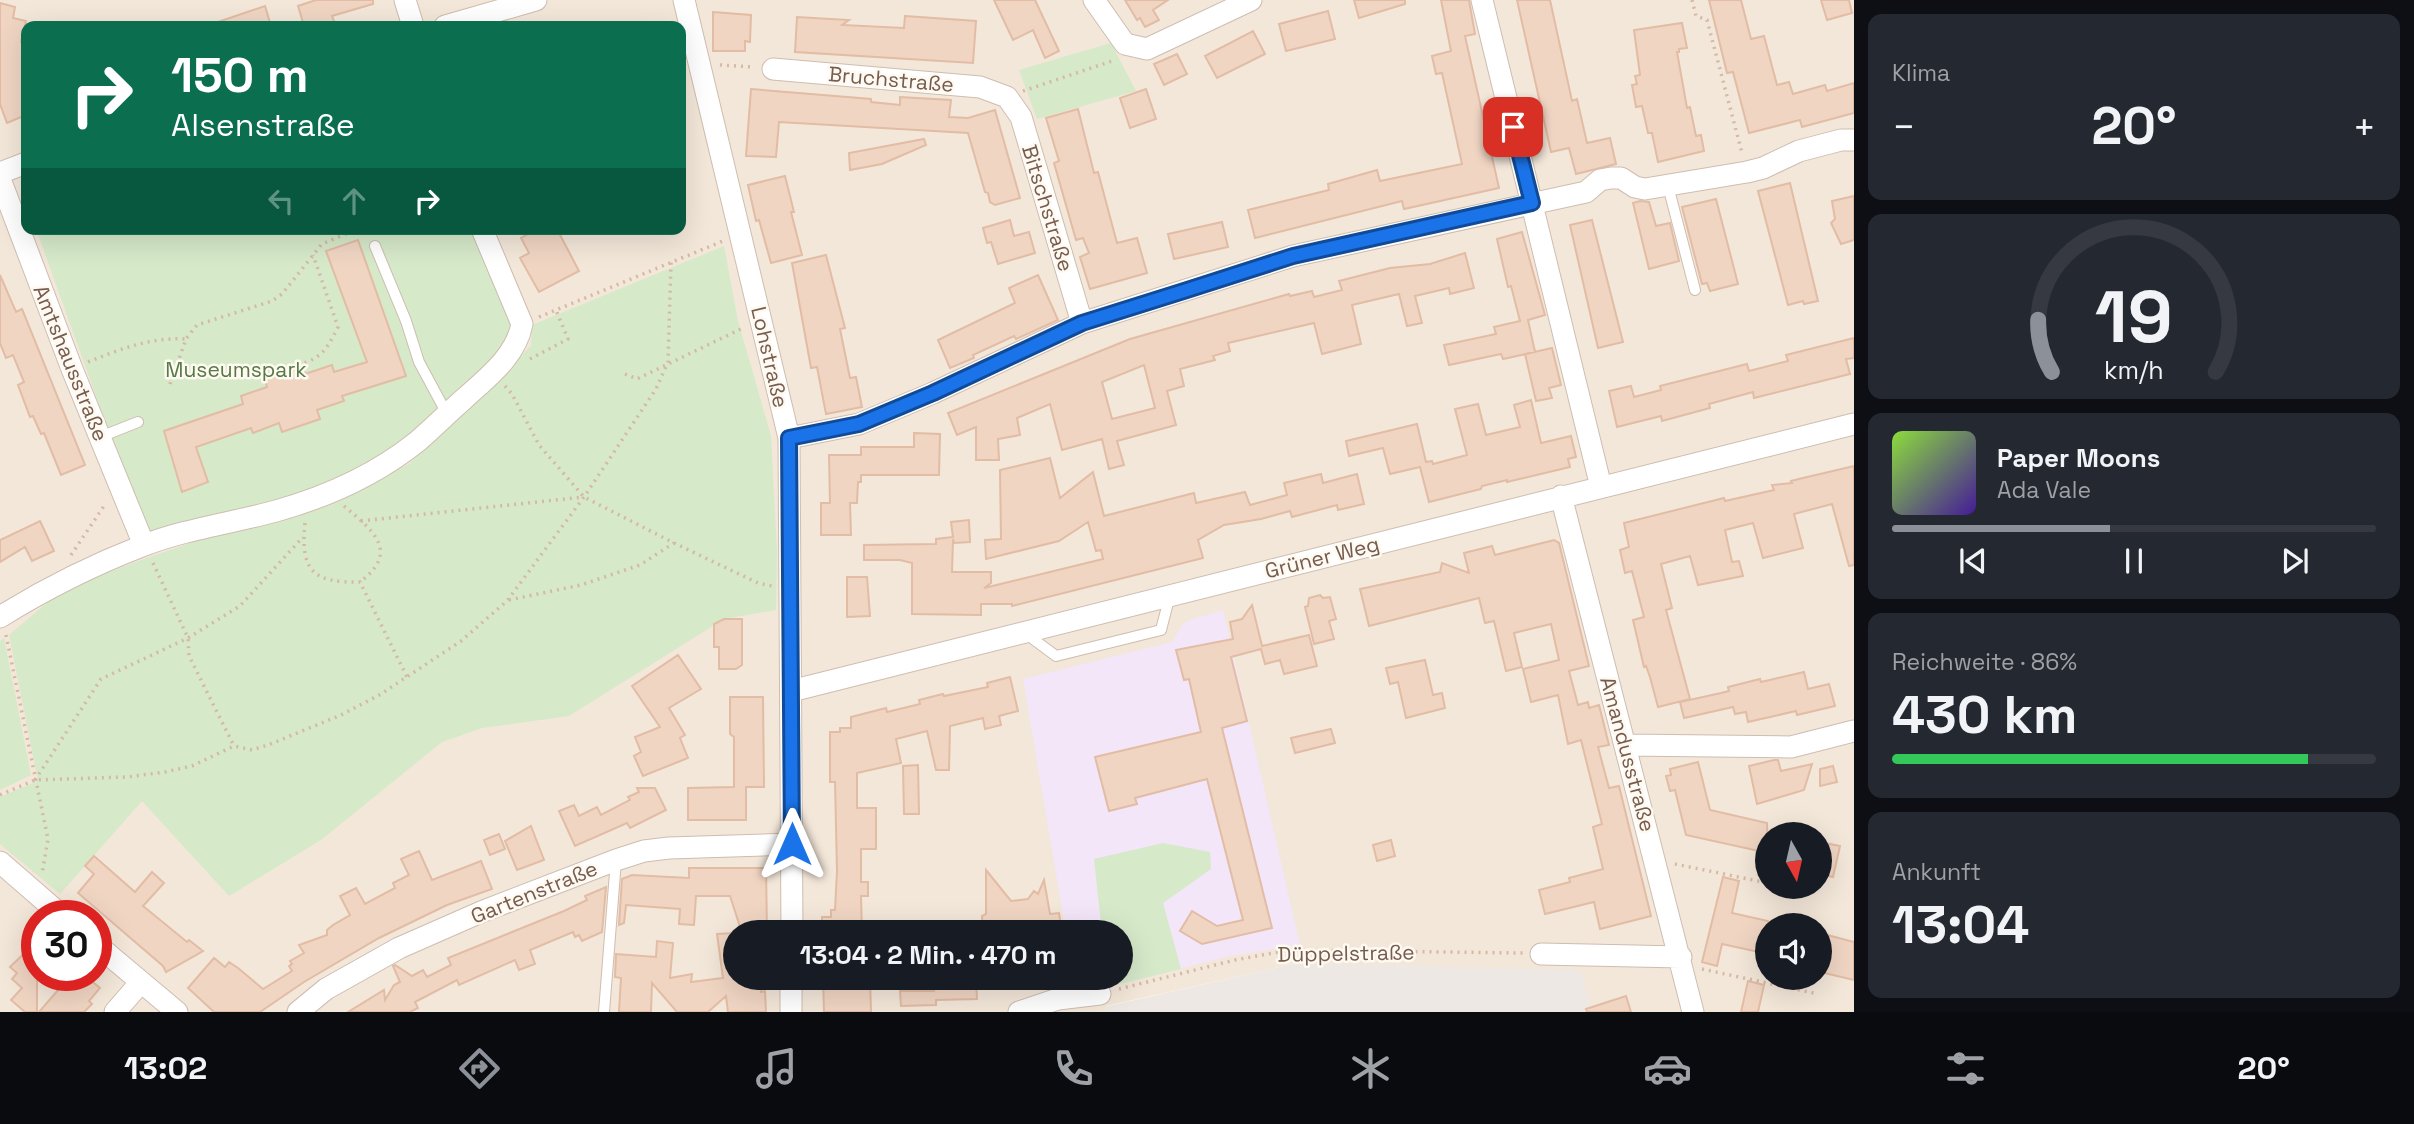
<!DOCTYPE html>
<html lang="de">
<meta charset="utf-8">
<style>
:root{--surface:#171b24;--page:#242831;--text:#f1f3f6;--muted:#9ea1a6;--line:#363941;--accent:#8c9099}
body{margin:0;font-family:"Space Grotesk",sans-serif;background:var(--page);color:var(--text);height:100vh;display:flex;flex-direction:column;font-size:26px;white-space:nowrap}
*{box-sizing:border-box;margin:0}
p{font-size:23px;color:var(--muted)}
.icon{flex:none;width:38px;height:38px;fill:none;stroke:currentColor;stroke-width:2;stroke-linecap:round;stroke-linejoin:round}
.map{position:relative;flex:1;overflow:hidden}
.details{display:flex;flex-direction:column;gap:14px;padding:14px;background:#0d0f14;width:560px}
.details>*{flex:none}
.hud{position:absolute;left:21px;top:21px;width:665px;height:214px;border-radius:14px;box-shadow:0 7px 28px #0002;background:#0b6e4f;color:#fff;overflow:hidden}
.needle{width:46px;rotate:172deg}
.controls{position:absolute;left:1755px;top:822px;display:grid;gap:14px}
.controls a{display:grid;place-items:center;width:77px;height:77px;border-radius:50%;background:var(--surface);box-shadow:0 7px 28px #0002;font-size:35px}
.speed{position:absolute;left:21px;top:900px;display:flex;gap:14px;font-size:35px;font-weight:700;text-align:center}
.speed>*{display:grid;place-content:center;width:91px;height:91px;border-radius:50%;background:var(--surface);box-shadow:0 7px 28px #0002;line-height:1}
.speed .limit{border:10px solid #d22;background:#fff;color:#111}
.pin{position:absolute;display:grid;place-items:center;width:60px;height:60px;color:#fff;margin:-30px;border-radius:14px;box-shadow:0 4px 10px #0006}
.me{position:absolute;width:77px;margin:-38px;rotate:0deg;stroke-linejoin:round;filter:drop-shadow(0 0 5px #0008)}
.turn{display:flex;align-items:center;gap:24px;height:147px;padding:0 35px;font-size:32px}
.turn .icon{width:91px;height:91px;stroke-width:2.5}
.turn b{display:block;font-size:49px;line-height:60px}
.lanes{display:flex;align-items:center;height:66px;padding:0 35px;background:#0003;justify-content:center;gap:35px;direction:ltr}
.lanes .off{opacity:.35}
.big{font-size:52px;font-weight:800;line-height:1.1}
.details .tile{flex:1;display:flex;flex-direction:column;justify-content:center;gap:10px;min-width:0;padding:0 24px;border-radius:14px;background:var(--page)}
.details .dial{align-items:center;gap:0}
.dial svg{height:182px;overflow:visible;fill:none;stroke:var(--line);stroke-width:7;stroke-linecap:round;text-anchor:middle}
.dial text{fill:var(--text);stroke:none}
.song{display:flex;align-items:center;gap:21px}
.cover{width:84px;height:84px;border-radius:10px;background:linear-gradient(135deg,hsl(90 70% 55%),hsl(260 70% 35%))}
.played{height:7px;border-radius:4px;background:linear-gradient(90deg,var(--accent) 45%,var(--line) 45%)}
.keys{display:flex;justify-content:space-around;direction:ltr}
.heat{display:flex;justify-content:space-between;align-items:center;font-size:38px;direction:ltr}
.charge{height:10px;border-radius:5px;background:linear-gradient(90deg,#34c759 86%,var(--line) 0)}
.trip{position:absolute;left:723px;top:920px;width:410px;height:70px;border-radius:35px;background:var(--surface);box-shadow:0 7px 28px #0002;font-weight:800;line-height:70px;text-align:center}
.tabs{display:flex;height:112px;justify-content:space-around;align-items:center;background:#090b0e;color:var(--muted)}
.tabs .icon{width:49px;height:49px}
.tabs .active{color:var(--accent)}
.tabs b{font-size:32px;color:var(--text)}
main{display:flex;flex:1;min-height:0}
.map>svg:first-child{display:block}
</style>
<main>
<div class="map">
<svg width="1854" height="1012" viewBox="0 0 1854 1012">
<rect width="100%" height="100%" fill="#fcf5ea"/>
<path fill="#f3e7d9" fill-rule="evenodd" d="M0 0H1854V1012H1593L1297 963 1106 1006 1107 1012H0ZM26 26H681V229H26ZM1768 835H1820V887H1768ZM37 915H96V975H37ZM1768 926H1820V978H1768ZM735 933H1120V978H735Z"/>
<path fill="#ede8e3" d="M1297 963 1580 970 1593 1012H1107L1105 1007Z"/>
<path fill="#f2e6f8" d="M1223 610 1300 945 1230 956 1108 987 1076 990 1074 978H1120V933H1066L1023 679 1172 642 1182 625 1189 620Z"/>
<path fill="#d6e9c9" d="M1111 43 1136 91 1037 119 1019 70Z
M36 229H480L512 301 513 335 488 366 396 447 321 487 147 538Z
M724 246 738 321 771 436 777 551 776 610 724 619 569 716 482 728 442 742 321 840 229 896 142 801 60 894 0 844V797L38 781 9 635 62 590 144 559 222 532 335 500 409 464 485 389 531 346 532 325Z
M4 638 31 775 0 790V641Z
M1163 843 1210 852 1211 869 1163 903 1181 969 1108 987 1107 978H1120V933H1102L1094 859Z"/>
<path fill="#f0d5c3" stroke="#e2bca4" stroke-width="2" fill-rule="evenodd" d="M316 0H373V4L332 16 336 26H304L298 6Z
M994 0H1035L1059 51 1045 58 1033 30 1013 40Z
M1125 0H1168L1153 10 1159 20 1145 27 1140 18 1137 20Z
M1354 0H1405V4L1359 18Z
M1441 0H1469L1475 34 1465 36 1499 188 1404 209 1402 201 1255 238 1248 210 1329 190 1328 184 1377 170 1380 181 1462 164 1442 73 1436 74 1432 56 1451 51Z
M1517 0H1550L1572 101 1577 99 1587 143 1610 138 1616 164 1576 174 1569 148 1551 152Z
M1709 0H1741L1751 39 1764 36 1777 85 1789 82 1793 94 1825 85 1827 91 1854 83V113L1802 127 1800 120 1749 133 1733 72 1727 73Z
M1821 0H1849L1852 13 1827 20Z
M0 3 15 7 13 18 26 21 21 42 26 45V115L7 123 0 104Z
M265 6 271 26H212V24Z
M1328 11 1335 39 1286 51 1279 24Z
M713 12 751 15 750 42 745 41V51H713Z
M905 16 976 21 973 63 795 52 797 17 849 20 842 25 904 28Z
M1682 23 1687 48 1679 49V52H1677L1687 108 1690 107 1696 136 1701 135 1704 151 1658 162 1652 133H1648L1642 106 1636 107 1632 85 1637 84 1635 76 1640 75 1634 30Z
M1253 31 1265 54 1217 78 1205 56Z
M1177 54 1187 74 1164 85 1154 64Z
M751 89 871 99V102L900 105V97L951 100 949 117 968 118 995 110 1020 198 995 205 990 202 988 193 985 192 968 133 779 122 776 157 746 156Z
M1146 89 1156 119 1130 128 1120 98Z
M1078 109 1094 173 1098 172 1117 243 1137 238 1147 273 1090 289 1080 257 1089 253 1083 238 1076 240 1054 163 1059 161 1046 118Z
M924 139 926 145 882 164 850 170 849 153Z
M785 176 794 212H791L802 255 771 263 759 220 756 221 748 185Z
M1790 183 1818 301 1804 304 1803 301 1788 305 1758 191Z
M1854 196V240L1841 244 1831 223 1835 219 1832 201Z
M1716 199 1738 284 1710 291 1707 283 1702 284 1682 207Z
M1640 201 1649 202 1656 226 1670 223 1679 261 1649 269 1633 203Z
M1010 220 1014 236 1029 232 1035 253 998 264 991 242 987 243 983 228Z
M1592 220 1623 342 1598 348 1570 225Z
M1222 222 1228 247 1174 259 1168 234Z
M537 229H557L579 271 539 292 520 258 529 253 521 238Z
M1522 232 1545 315 1528 320 1535 352 1503 359 1501 354 1449 365 1444 345 1496 334 1494 327 1520 321 1511 286 1508 287 1497 239Z
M358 240 406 376 342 396 344 401 317 410 320 419 282 432 279 423 253 433 251 428 196 447 208 482 182 492 164 431 243 404 241 396 267 387 265 380 303 367 305 374 332 365 334 372 367 362 326 251Z
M1465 253 1474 288 1450 294 1449 288 1415 296 1422 323 1407 326 1399 294 1352 305 1361 344 1322 354 1314 323 1228 343 1230 351 1213 356 1215 360 1180 369 1184 386 1167 391 1176 425 1117 441 1124 465 1109 469 1102 439 1062 450 1050 404 1017 418 1020 435 998 439 999 460H976V427L957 435 948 413 1130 339 1289 294 1290 296 1312 291 1314 297 1342 290 1339 281 1390 268 1430 264ZM1144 365 1155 408 1112 419 1102 382Z
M826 255 845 328 840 329 850 378 856 377 862 407 826 414 817 367 811 368 792 263Z
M0 275 16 312 22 309 85 465 61 475 44 433 41 434 33 416 30 417 18 385 24 382 13 355 6 358 0 343Z
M1038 275 1058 320 1016 339 1014 336 973 355 974 358 950 368 938 340 1015 303 1009 288Z
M1854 338V358L1846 359 1850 374 1754 398 1753 392 1709 404 1710 408 1662 421 1661 416 1617 427 1609 391 1631 386 1634 397 1661 390 1660 386 1747 364 1749 371 1788 361 1786 355Z
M1552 348 1561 385 1549 388 1552 398 1536 401 1525 354Z
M1531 400 1541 443 1571 436 1576 457 1568 459 1570 467 1507 482V480L1482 486 1481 489 1429 502 1420 467 1390 474 1383 448 1349 456 1346 441 1417 424 1426 462 1432 461 1433 464 1467 455 1455 409 1478 404 1486 435 1520 427 1514 405Z
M914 433 940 434 939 475H861V482H858L857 503H850L851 535H821V503H830L829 455H861V447H914Z
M1050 458 1060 498 1093 472 1104 516 1194 493 1196 503 1245 492 1250 505 1287 495 1284 483 1321 474 1323 483 1357 474 1364 504 1338 510 1337 505 1292 517 1290 511 1261 519 1224 525 1198 540 1203 558 1012 606V604H981V615L912 614V563L900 560H864V545L936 544V539L953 537 951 522 969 520 970 542 954 543 953 539 952 572H991V583L984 588 1103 559 1101 550 1096 551 1088 522 1059 541 986 559 985 540 1001 539 1000 470Z
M1854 466V565L1849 566 1832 504 1794 514 1803 548 1763 558 1753 523 1725 530 1732 562 1739 561 1743 576 1698 585 1690 556 1661 564 1672 608 1666 610 1690 699 1658 707 1650 677 1646 666 1644 667 1633 620 1644 617 1632 571 1625 573 1620 550 1629 547 1624 523 1724 498 1725 501 1774 490 1772 485 1792 483 1791 481 1803 478Z
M40 521 54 551 32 561 25 547 0 562V540Z
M1554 540 1559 543 1589 666 1569 671 1578 705 1588 702 1589 708 1599 705 1609 745 1598 747 1609 788 1619 786 1651 916 1600 929 1594 902 1545 914 1539 890 1570 882 1569 878 1603 869 1593 827 1602 824 1581 740 1568 744 1558 695 1531 702 1523 669 1559 660 1551 624 1514 633 1522 667 1506 671 1494 621 1485 623 1479 598 1369 626 1360 589 1440 572 1442 563 1469 573 1464 553 1492 546 1495 555Z
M847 577H867L870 616 847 617Z
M1320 595 1323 598 1330 597 1336 619 1329 621 1334 639 1314 644 1305 607 1308 606 1309 598Z
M1252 605 1262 646 1309 635 1317 666 1284 674 1280 660 1265 664 1261 649 1231 657 1247 721 1222 728 1272 928 1202 944 1180 931 1192 911 1217 926 1243 920 1207 779 1135 798 1137 804 1109 811 1095 757 1201 732 1189 679 1184 680 1176 650 1233 639 1230 622 1242 619Z
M724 619H742V665L736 669H719V647H714V624Z
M678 655 701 689 669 708 685 735 680 738 688 758 643 776 634 756 641 752 635 737 660 727 632 686Z
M1425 660 1433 695 1442 693 1445 708 1406 718 1398 682 1390 684 1386 668Z
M1804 672 1808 689 1829 684 1835 706 1797 715 1796 711 1748 722 1746 712 1735 714 1733 707 1684 718 1680 702 1721 693 1729 691 1728 687 1760 679 1761 682Z
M1010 677 1018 711 999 716 1001 725 985 729 983 718 950 726 949 770H936L927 731 896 739 901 763 857 773V808H876V849H861V882H868V896H861L862 933H822V917H831V910H835L837 871 835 782H830V732H840V728H851V717L886 708 887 712 920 704 919 700 943 694 944 696 988 687 987 683Z
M730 697H763L764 787H746V820H688V788L734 787V737L730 734Z
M1331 729 1335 743 1295 753 1291 738Z
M1774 760H1778L1781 771 1812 764 1804 790 1757 804 1749 766Z
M1698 762 1710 810 1767 823 1768 853 1686 835 1675 790 1670 791 1666 776 1671 775 1670 769Z
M918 765 919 814H904L903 766Z
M1833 766 1837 782 1820 786V769Z
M637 788H655L666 810 630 828 627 823 575 846 559 811 574 805 579 816 597 807 601 815 630 800 628 797 639 792Z
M531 826 544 860 517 870 505 841Z
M499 834 505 849 490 855 484 840Z
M1391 840 1395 856 1377 861 1373 845Z
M1820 842 1840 846 1833 877 1820 874Z
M419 851 432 880 481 861 492 889 447 905 379 938 304 982 260 1012H214L188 988 214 958 225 967 229 962 238 968 263 989 292 971 289 966 292 964 290 961 304 953 299 945 327 935V930L333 925 350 915 340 896 356 888 365 904 395 888 393 883 409 875 401 859Z
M94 856 135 892 152 872 164 883 143 906 187 942 189 940 203 951 166 972 163 966 78 893 94 874 85 866Z
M689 868H766L767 933H742L730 896H696L694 925 679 924 680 909 626 905 624 923 619 925 622 879 632 875 689 878Z
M986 870 1011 901 1028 899 1034 891 1038 894 1044 880 1050 914 1059 913 1062 933H983L982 916 986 914Z
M1723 877 1739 881 1732 913 1768 921V954L1722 944 1717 966 1702 962Z
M606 887 602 932 582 941 579 935 575 937 573 932 530 950 535 964 519 970 515 960 459 985 457 980 415 1002 418 1008 410 1012H348L384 990 385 1000 394 985 400 982 393 966 395 965 412 976 423 970 427 977 451 965 448 958 564 911 587 900 585 896Z
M735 933V978H761V992L765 991 766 1012H728L726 996 708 1012H677L652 983 651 1012H619L621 978 615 977 616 954 656 957 657 941 673 943 670 978 692 974 691 982 723 978 717 934Z
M1820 933 1854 942V980L1820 972Z
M37 941V1012H25L11 1000 22 988 12 979 17 973 10 967Z
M71 975H84L100 988 89 1001 92 1004 84 1012H39Z
M823 978H870L871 1012H824Z
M934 978H976L977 999 936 1000V1005L901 1006 900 991H934Z
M1748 981 1764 985 1758 1012H1741Z
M1626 996 1631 1012H1587L1586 1009Z"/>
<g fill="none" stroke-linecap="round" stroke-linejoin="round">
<g stroke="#cebdb0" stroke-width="12">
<path id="service" d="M1668 186 1695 290
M375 246 406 321 419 362 447 414
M100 437 138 422
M1025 633 1056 656 1161 630 1170 595
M604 1012 616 860"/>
</g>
<g stroke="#cebdb0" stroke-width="23">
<path id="minor" d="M405 0 413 26
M684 0 789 438 792 933
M1094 0 1125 44 1147 49 1251 0
M1482 0 1601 487
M445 26 536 0
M773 69 980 87 1007 97 1021 117 1082 323
M0 173 26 163
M0 179 72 369 144 545
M789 438 859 424 933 393 1082 323 1293 256 1586 192 1600 180 1611 178H1621L1635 187 1645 189 1747 172 1763 168 1799 151 1841 140H1854
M1561 496 1693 1012
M0 617C45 589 93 565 142 546 185 529 232 523 276 511 326 497 377 474 418 441 434 427 449 412 465 398 488 377 516 356 522 324L482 229
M791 691 1854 424
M1626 745 1791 747 1854 731
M0 862 61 915
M96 944 177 1012
M1541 954 1681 957
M115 1012 141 982
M298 1012 326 989 399 948 481 912 616 860 644 851 669 848 792 844
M791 1012V978
M1019 1012 1058 999 1100 994"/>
</g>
<path stroke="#d5b8a6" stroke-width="3.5" stroke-dasharray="2 5" stroke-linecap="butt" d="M1692 0 1696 16 1707 20 1742 153
M720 65 754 67
M1023 91 1115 60
M539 317 723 241
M530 359 568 339 556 310
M88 362C120 349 151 337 186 339
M298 365C322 358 327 349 338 327L313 255
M625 374 637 379 743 328
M170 384 186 339 197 325 272 301 282 294 322 244 357 229
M505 386 512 394 539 445 584 497 674 543 758 583 772 586
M344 506C372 530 401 551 360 582
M361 521 584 497
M305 523C300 571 313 583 360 582L407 677
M71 555 106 503
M153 563 188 638 189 656 234 746
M509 600 581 585 640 565 674 543
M6 635 48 839 42 874
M35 780 101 679 188 638 240 606 303 537
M0 795 35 780 127 777 165 772 192 766 234 746 252 750 268 745 341 715 381 694 461 641 507 601 584 497 656 389 668 362 671 262
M1675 864 1768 883
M1789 887 1804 890
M1702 969 1818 994
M1119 989 1235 960 1290 950 1523 953"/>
<use href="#service" stroke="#fff" stroke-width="10"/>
<use href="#minor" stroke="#fff" stroke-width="21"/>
</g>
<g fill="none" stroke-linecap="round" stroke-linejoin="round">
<g stroke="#114b97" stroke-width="18">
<path id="route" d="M792 844 789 438 859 424 933 393 1082 323 1187 290 1293 256 1532 203 1513 127"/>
</g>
<use href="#route" stroke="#1a73e8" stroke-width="12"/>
</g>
<g text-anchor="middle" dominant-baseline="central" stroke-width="5" stroke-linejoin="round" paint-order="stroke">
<g font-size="21" fill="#765c4e" stroke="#fef9f1">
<text transform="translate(891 79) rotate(5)">Bruchstraße</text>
<text transform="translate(1048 208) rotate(73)">Bitschstraße</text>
<text transform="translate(770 357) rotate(77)">Lohstraße</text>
<text transform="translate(71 363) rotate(68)">Amtshausstraße</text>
<text transform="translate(1322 557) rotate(-14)">Grüner Weg</text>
<text transform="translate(1628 754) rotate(75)">Amandusstraße</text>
<text transform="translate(534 892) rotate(-22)">Gartenstraße</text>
<text transform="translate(1346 953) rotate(-1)">Düppelstraße</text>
</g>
<g font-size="21" fill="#557a46" stroke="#fef9f1">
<text x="236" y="369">Museumspark</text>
</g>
</g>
</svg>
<div class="controls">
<a><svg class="needle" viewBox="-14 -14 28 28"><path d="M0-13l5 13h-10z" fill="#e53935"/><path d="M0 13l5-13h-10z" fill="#9ea1a6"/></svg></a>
<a><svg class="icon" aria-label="sound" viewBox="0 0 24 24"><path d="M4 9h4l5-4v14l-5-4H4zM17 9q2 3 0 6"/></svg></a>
</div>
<div class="speed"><div class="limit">30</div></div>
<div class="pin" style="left:1513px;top:127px;background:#d93025"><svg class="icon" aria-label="arrive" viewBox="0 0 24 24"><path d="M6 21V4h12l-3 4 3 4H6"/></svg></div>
<svg class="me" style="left:792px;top:844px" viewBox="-20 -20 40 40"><path d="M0-17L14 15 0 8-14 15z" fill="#1a73e8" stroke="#fff" stroke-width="4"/></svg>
<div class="trip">13:04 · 2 Min. · 470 m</div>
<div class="hud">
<div class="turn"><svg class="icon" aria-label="right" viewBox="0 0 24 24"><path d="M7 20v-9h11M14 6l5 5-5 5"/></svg><div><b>150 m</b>Alsenstraße</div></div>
<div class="lanes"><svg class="icon off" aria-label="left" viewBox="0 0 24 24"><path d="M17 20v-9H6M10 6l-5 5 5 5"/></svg><svg class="icon off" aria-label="ahead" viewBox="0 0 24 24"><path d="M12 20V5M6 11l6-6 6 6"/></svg><svg class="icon" aria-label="right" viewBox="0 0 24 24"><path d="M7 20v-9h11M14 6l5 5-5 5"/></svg></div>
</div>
</div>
<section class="details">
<div class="tile"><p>Klima</p>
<div class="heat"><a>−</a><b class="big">20°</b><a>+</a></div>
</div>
<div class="tile dial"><svg viewBox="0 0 100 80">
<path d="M14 69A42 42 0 1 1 86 69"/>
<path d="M14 69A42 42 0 0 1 8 46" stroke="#8c9099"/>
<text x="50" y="56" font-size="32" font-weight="700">19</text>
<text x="50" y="72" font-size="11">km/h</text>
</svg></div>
<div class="tile">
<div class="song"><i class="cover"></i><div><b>Paper Moons</b><p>Ada Vale</p></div></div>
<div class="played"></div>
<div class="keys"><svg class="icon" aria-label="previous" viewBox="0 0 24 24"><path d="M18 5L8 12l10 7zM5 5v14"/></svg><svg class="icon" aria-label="pause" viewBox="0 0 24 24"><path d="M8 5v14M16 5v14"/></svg><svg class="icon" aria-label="next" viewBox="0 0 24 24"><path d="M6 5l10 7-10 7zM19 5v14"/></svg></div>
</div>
<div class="tile"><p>Reichweite · 86%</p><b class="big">430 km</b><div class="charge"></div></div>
<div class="tile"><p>Ankunft</p><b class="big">13:04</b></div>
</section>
</main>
<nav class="tabs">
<b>13:02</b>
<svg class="icon active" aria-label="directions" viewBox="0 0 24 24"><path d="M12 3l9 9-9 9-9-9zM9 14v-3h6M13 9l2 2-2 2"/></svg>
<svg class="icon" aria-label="music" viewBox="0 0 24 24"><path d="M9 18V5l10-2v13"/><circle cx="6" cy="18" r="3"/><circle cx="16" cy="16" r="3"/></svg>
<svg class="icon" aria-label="phone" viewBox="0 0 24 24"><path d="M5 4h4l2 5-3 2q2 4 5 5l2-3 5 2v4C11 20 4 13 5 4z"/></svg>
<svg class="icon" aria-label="climate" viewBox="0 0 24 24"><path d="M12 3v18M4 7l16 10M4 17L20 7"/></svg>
<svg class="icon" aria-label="car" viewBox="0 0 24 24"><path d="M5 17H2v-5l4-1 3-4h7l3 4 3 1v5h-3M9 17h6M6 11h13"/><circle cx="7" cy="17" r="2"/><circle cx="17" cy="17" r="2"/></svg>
<svg class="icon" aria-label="filters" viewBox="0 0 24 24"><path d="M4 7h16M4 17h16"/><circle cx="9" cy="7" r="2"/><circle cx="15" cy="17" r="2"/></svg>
<b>20°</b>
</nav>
